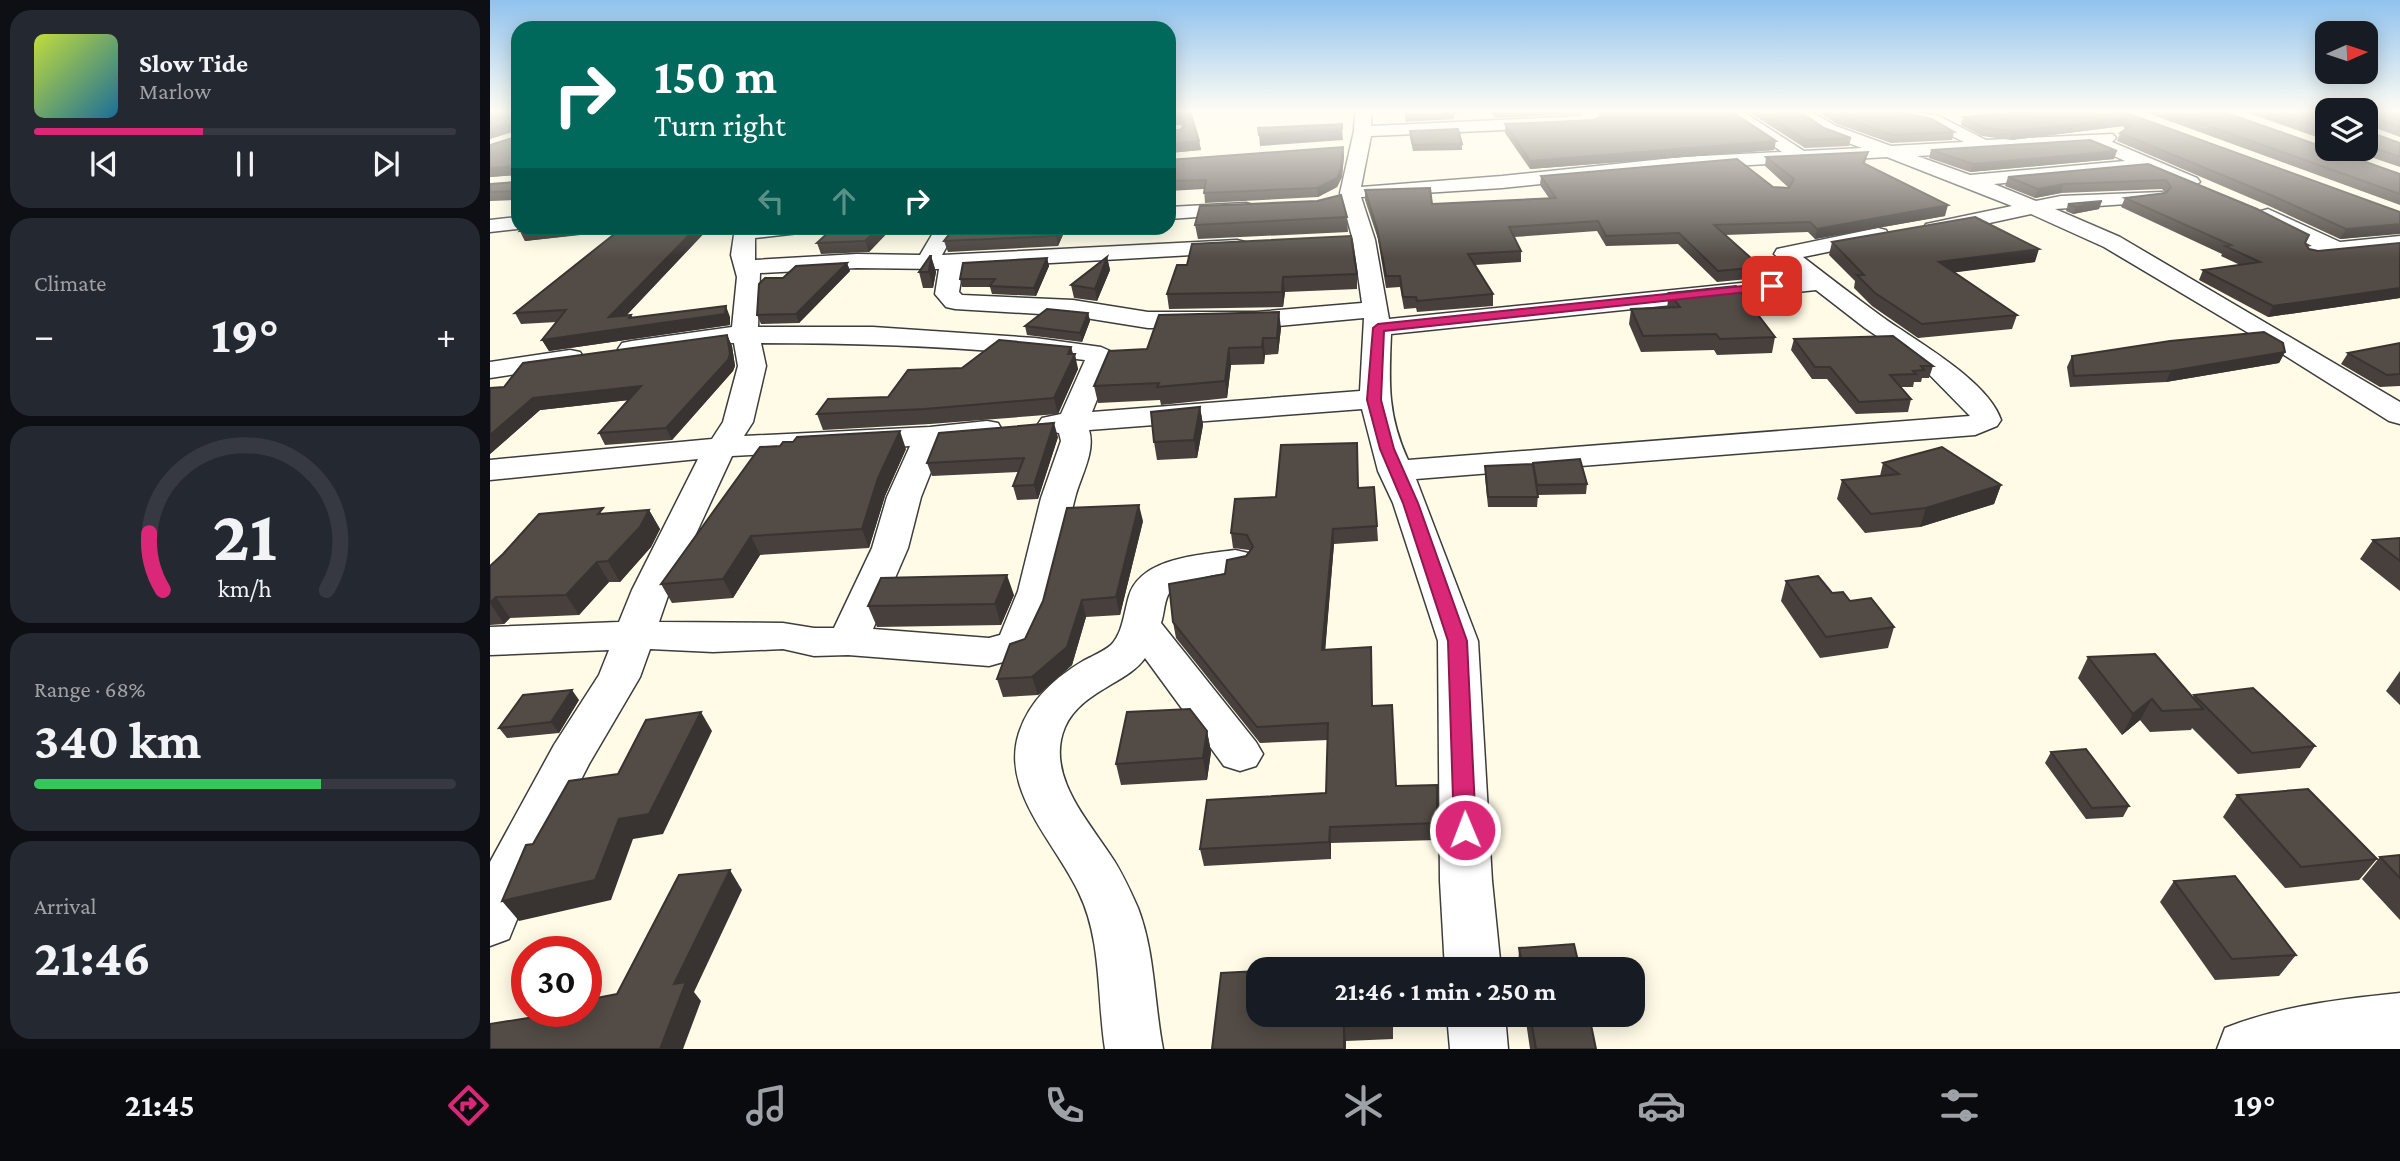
<!DOCTYPE html>
<meta charset="utf-8">
<style>
:root{--surface:#171b24;--page:#242831;--text:#f1f3f6;--muted:#9ea1a6;--line:#363941;--accent:#db2777}
body{margin:0;font-family:"Crimson Pro",serif;background:var(--page);color:var(--text);height:100vh;display:flex;flex-direction:column;font-size:26px;white-space:nowrap}
*{box-sizing:border-box;margin:0}
p{font-size:23px;color:var(--muted)}
.icon{flex:none;width:38px;height:38px;fill:none;stroke:currentColor;stroke-width:2;stroke-linecap:round;stroke-linejoin:round}
.map{position:relative;flex:1;overflow:hidden}
.sheet{display:flex;flex-direction:column;gap:10px;padding:10px;background:#0d0f14;width:490px}
.sheet>*{flex:none}
.guide{position:absolute;left:21px;top:21px;width:665px;height:214px;border-radius:21px;box-shadow:0 4px 18px #0003;background:#00695c;color:#fff;overflow:hidden}
.needle{width:46px;rotate:87deg}
.buttons{position:absolute;left:1825px;top:21px;display:grid;gap:14px}
.buttons a{display:grid;place-items:center;width:63px;height:63px;border-radius:14px;background:var(--surface);box-shadow:0 4px 18px #0003;font-size:35px}
.speed{position:absolute;left:21px;top:936px;display:flex;gap:14px;font-size:35px;font-weight:700;text-align:center}
.speed>*{display:grid;place-content:center;width:91px;height:91px;border-radius:50%;background:var(--surface);box-shadow:0 4px 18px #0003;line-height:1}
.speed .limit{border:10px solid #d22;background:#fff;color:#111}
.pin{position:absolute;display:grid;place-items:center;width:60px;height:60px;color:#fff;margin:-30px;border-radius:14px;box-shadow:0 4px 10px #0006}
.me{position:absolute;width:77px;margin:-38px;rotate:359deg;stroke-linejoin:round;filter:drop-shadow(0 0 5px #0008)}
.turn{display:flex;align-items:center;gap:24px;height:147px;padding:0 28px;font-size:32px}
.turn .icon{width:91px;height:91px;stroke-width:2.5}
.turn b{display:block;font-size:49px;line-height:60px}
.lanes{display:flex;align-items:center;height:66px;padding:0 28px;background:#0003;justify-content:center;gap:35px;direction:ltr}
.lanes .off{opacity:.35}
.big{font-size:52px;font-weight:700;line-height:1.1}
.sheet .card{flex:1;display:flex;flex-direction:column;justify-content:center;gap:10px;min-width:0;padding:0 24px;border-radius:21px;background:var(--page)}
.sheet .dial{align-items:center;gap:0}
.dial svg{height:182px;overflow:visible;fill:none;stroke:var(--line);stroke-width:7;stroke-linecap:round;text-anchor:middle}
.dial text{fill:var(--text);stroke:none}
.song{display:flex;align-items:center;gap:21px}
.cover{width:84px;height:84px;border-radius:10px;background:linear-gradient(135deg,hsl(70 70% 55%),hsl(200 70% 35%))}
.played{height:7px;border-radius:4px;background:linear-gradient(90deg,var(--accent) 40%,var(--line) 40%)}
.keys{display:flex;justify-content:space-around;direction:ltr}
.heat{display:flex;justify-content:space-between;align-items:center;font-size:38px;direction:ltr}
.charge{height:10px;border-radius:5px;background:linear-gradient(90deg,#34c759 68%,var(--line) 0)}
.trip{position:absolute;left:756px;top:957px;width:399px;height:70px;border-radius:21px;background:var(--surface);box-shadow:0 4px 18px #0003;font-weight:700;line-height:70px;text-align:center}
.dock{display:flex;height:112px;justify-content:space-around;align-items:center;background:#090b0e;color:var(--muted)}
.dock .icon{width:49px;height:49px}
.dock .on{color:var(--accent)}
.dock b{font-size:32px;color:var(--text)}
main{display:flex;flex:1;min-height:0}
.map>svg:first-child{display:block}
</style>
<main>
<section class="sheet">
<div class="card">
<div class="song"><i class="cover"></i><div><b>Slow Tide</b><p>Marlow</p></div></div>
<div class="played"></div>
<div class="keys"><svg class="icon" aria-label="previous" viewBox="0 0 24 24"><path d="M18 5L8 12l10 7zM5 5v14"/></svg><svg class="icon" aria-label="pause" viewBox="0 0 24 24"><path d="M8 5v14M16 5v14"/></svg><svg class="icon" aria-label="next" viewBox="0 0 24 24"><path d="M6 5l10 7-10 7zM19 5v14"/></svg></div>
</div>
<div class="card"><p>Climate</p>
<div class="heat"><a>−</a><b class="big">19°</b><a>+</a></div>
</div>
<div class="card dial"><svg viewBox="0 0 100 80">
<path d="M14 69A42 42 0 1 1 86 69"/>
<path d="M14 69A42 42 0 0 1 8 44" stroke="#db2777"/>
<text x="50" y="56" font-size="32" font-weight="700">21</text>
<text x="50" y="72" font-size="11">km/h</text>
</svg></div>
<div class="card"><p>Range · 68%</p><b class="big">340 km</b><div class="charge"></div></div>
<div class="card"><p>Arrival</p><b class="big">21:46</b></div>
</section>
<div class="map">
<svg width="1910" height="1049" viewBox="0 0 1910 1049">
<rect width="100%" height="100%" fill="#fffbe7"/>
<g fill="none" stroke-linecap="round" stroke-linejoin="round">
<g stroke="#3d3d3d" stroke-width="3">
<path id="street" d="M865 111H881V126L1093 116 1091 111H1107L1111 121 1103 126 881 136 871 187 1012 176 1192 157 1292 152 1233 111H1252L1314 151 1372 148 1334 134 1300 111H1320L1346 126 1401 146 1474 142 1439 125 1411 120 1396 111H1418L1449 116 1496 140 1623 134 1626 138 1622 142 1707 178 1710 182 1700 188 1655 170 1504 184 1546 201 1571 196 1672 192 1675 196 1672 200 1665 202 1565 209 1630 237 1910 402V424L1899 421 1767 338 1614 247 1541 214 1444 235 1436 234 1433 229 1436 224 1522 206 1397 157 1192 169 1012 188 871 197 885 240 899 319 1310 277 1284 254 1287 249 1388 228 1396 230 1399 235 1396 240 1313 257C1339 277 1365 297 1391 316 1424 340 1498 380 1511 420L1507 426 1485 435 926 479 988 641 1002 881 1011 970H955L950 881 948 641 903 503 888 471 872 409 599 430C606 452 590 477 585 498 571 552 568 606 538 655L499 666 358 655 324 656 293 649 223 652 160 649 150 677 99 764 56 848 19 939 0 946V862L64 745 109 675 119 650 0 655V627L129 622 142 590 208 459 0 480V460L222 439 233 422 248 366 244 343H228L142 357 132 355 128 349 132 343 142 341 242 327 247 277 241 255 245 228H312L309 233 265 238V260L367 254 430 255 446 228H467L452 255 747 240 755 242 758 247 755 252 473 268 469 292 472 295 583 300 658 312H766L872 303 863 240 850 193 864 131ZM1602 146 1635 161 1480 175 1427 156ZM367 268 449 269 445 294 456 307 465 309 583 316 658 328H766L874 318 870 391 602 412 624 357 620 351 611 347 545 338 383 327H268L270 273ZM1326 290 1375 328 1431 366 1480 416 918 460C897 414 899 383 901 334ZM271 343C379 343 487 347 595 360L571 414 552 418 548 424 552 430 569 433 571 441 551 498 528 591 510 635 499 638 383 629 418 548 431 497 452 444 508 437 512 430 508 423 497 421 440 427 254 436 263 422 276 366ZM420 446 397 497 382 548 344 628H324L293 623 169 622 180 590 242 456Z
M756 203 763 205 766 209 763 213 679 219V207Z
M1778 209 1850 242 1910 236V250L1823 259 1815 257 1812 252 1815 247 1822 246 1771 219 1768 215 1771 211Z
M28 217V228H36L0 232V220Z
M80 350 90 352 94 358 90 364 0 378V362Z
M745 550 758 553 763 561 758 569C740 573 685 578 678 595 674 603 674 615 671 623L766 742 773 754 766 766 750 771 734 766 655 658C638 683 591 691 575 727 555 774 597 819 621 856 632 872 640 890 648 908 665 952 664 1003 673 1049H615C607 998 612 940 589 893 566 843 508 789 530 730 541 699 566 677 593 661 602 656 613 652 621 645 633 633 634 612 639 596 651 557 711 555 745 550Z
M1910 993V1049H1727L1735 1028C1790 1006 1851 999 1910 993Z
M957 1015H1015L1018 1049H960Z"/>
</g>
<use href="#street" fill="#fff" fill-rule="evenodd"/>
</g>
<path fill="#47403c" d="M28 111V200L0 201V184L25 182V175L0 177V145L26 137V131L0 139Z
M679 111H700L709 141 711 150 679 153V130H690L692 127 691 125H679Z
M914 111H964V119L916 122Z
M1000 111H1090L1089 114 1005 118Z
M1110 111H1241L1284 150 1040 169 1015 133V124L1104 120 1111 116Z
M1257 111H1309L1334 128 1361 138 1359 146 1315 148Z
M1326 111H1405L1464 132 1462 140 1401 143 1347 124Z
M1631 111 1910 212V234L1850 239 1779 206 1627 141 1630 133 1635 130 1633 126 1521 140 1492 136 1471 125 1473 117Z
M1652 111H1731L1910 174V205Z
M1752 111H1824L1838 116V141Z
M1876 111H1910V137L1878 125 1879 132 1910 143V167L1857 149H1876Z
M920 131 972 144V150L923 151 920 137Z
M853 147 854 156 852 177 847 187 828 197 715 203 714 189 679 191V160Z
M1441 150 1624 159 1480 172 1439 158Z
M1378 152 1375 163 1455 216 1325 239 1318 232 1235 235 1271 267 1269 278 1227 282 1188 244 1116 246 1107 231 1024 237 1031 251V262L985 265 1003 294V306L927 312 926 308 914 309 910 287 896 288 888 239 875 200V190L942 204 1059 198 1050 185 1051 176 1299 188 1275 166 1276 157Z
M1658 164 1815 243 1819 249 1828 251 1910 243V298L1778 317 1709 280 1713 270 1750 265 1731 256 1732 254 1631 207 1635 198 1675 193 1672 189 1571 193 1545 198 1515 186 1518 177Z
M827 201 857 217 858 232 708 239 705 225Z
M1578 204 1609 209 1583 214 1576 211Z
M219 228 137 315 143 317H240V325L59 351 52 340 67 322 31 324 25 313 128 231 35 241 30 231Z
M343 228H402L379 252 331 254 327 243Z
M464 228H576L568 246 458 252 454 241Z
M1342 242 1545 262 1464 272 1527 315 1522 329 1428 338 1382 306 1364 288 1365 281 1339 255Z
M441 256 446 272 443 288H433L429 272Z
M617 257 620 270 607 301 584 298 581 285Z
M557 258 559 266 546 296 502 294 500 287H472L470 279Z
M357 263 360 271 309 323 271 324 267 315 293 278Z
M687 265 867 274V289L795 292 793 307 679 309 677 294Z
M1179 293 1285 337 1282 353 1227 355 1224 350 1151 352 1139 324 1141 309 1177 308Z
M598 313 600 321 592 342 537 335 535 326Z
M791 328 788 354 775 355 774 364 741 365 737 398 671 405 670 400 608 403 604 386Z
M237 335 242 346 245 366 243 371 182 440 115 445 109 433 139 400 50 410 0 454V388L14 387Z
M1304 339 1443 366 1439 378H1432L1431 382H1424L1423 387H1410L1421 399 1418 412 1366 414 1337 379H1322L1301 350Z
M1910 343V386L1890 387 1851 364 1858 353Z
M581 347 588 369 568 414 440 424 333 430 327 414 398 397 472 368Z
M1795 352 1789 363 1676 382 1580 387 1577 367 1582 356Z
M710 407 713 425 707 458 667 460 664 442Z
M568 437 548 499 527 500 523 486 528 472 442 476 437 463Z
M416 449 395 496 379 548 270 555 243 598 182 603 171 584Z
M1393 463 1511 485 1504 504 1430 527 1375 533 1347 499 1352 480 1390 476Z
M995 466 1097 484 1096 494 1048 495 1047 507H998L995 476Z
M869 488 887 526 888 541 844 544 835 649 882 663V706L906 786 947 785V840L841 843V859L714 866 710 849 836 793 838 740 770 743 686 638 683 622 756 556 760 552 759 550 743 548 741 533 786 497Z
M159 510 170 529 161 547 130 582H119L89 615 20 618 14 624 0 625V566L116 514Z
M653 521 630 615 596 617 582 665 548 695 513 697 507 679 535 639Z
M1910 538V591L1870 559 1883 540Z
M1296 581 1342 593 1360 601 1404 627 1398 648 1330 658 1291 601Z
M524 595 511 625 387 627 378 606Z
M1598 657 1703 697 1704 695 1825 746 1810 768 1748 774 1702 728 1701 730 1660 732 1650 720 1632 735 1588 678Z
M1910 671V705L1896 691Z
M89 700 69 733 17 738 9 728Z
M717 731 721 752 717 780 631 785 626 764Z
M1561 752 1639 806 1633 817 1596 819 1555 763Z
M1747 795 1887 859 1869 880 1795 888 1733 817Z
M1910 855V920L1872 879 1890 857Z
M1684 881 1806 955 1789 976 1725 980 1670 902Z
M1029 948 1090 970H1028Z
M731 973 903 1015V1039L856 1041Z
M1035 1015H1099L1106 1049H1040Z"/>
<path fill="#393431" d="M1636 118 1633 126 1521 140 1524 131Z
M23 122 27 130 0 139V129Z
M852 129 853 140 770 146 769 135Z
M709 141 711 150 679 153V144Z
M1286 141 1284 150 1040 169V161Z
M853 147 854 156 852 177 847 187 828 197 827 188Z
M1627 151 1624 159 1480 172 1483 164Z
M25 166 28 175 0 177V168Z
M1574 184 1571 193 1545 198 1548 189Z
M1612 201 1609 209 1583 214 1586 207Z
M1458 205 1455 216 1325 239 1327 229Z
M1910 224V233L1850 239 1856 229Z
M62 228H147L35 241 30 231Z
M206 228H219L124 328 119 317Z
M388 228H402L379 252 375 241Z
M569 228H576L568 246 566 236Z
M1549 249 1545 262 1445 275 1449 262Z
M441 256 446 272 443 288 439 272Z
M617 257 620 270 607 301 605 289Z
M557 258 559 266 546 296 544 288Z
M357 263 360 271 309 323 306 314Z
M793 277 795 292 793 307 792 292Z
M1910 288V298L1778 317 1783 306Z
M236 306 240 317V325L59 351 52 340 139 318 141 315 147 325Z
M789 312 791 328 788 354 787 338Z
M598 313 600 321 592 342 590 333Z
M237 335 242 346 245 366 243 371 182 440 176 428Z
M773 338 775 355 774 364 772 347Z
M581 347 583 357 585 354 588 369 568 414 564 398Z
M739 348 741 365 737 398 735 381Z
M1795 352 1789 363 1676 382 1681 371Z
M151 386 157 398 50 410 0 454V435L43 398Z
M710 407 713 425 707 458 704 440Z
M564 423 568 437 548 499 544 485Z
M410 431 416 449 395 496 379 548 372 529 388 478Z
M1511 485 1504 504 1430 527 1436 508Z
M649 505 653 521 630 615 626 597Z
M159 510 170 529 161 547 130 582 118 561Z
M843 529 844 544 834 665 832 650Z
M261 536 270 555 243 598 233 579Z
M107 562 119 582 89 615 76 595Z
M517 575 524 595 511 625 505 604Z
M6 597 20 618 14 624 0 603Z
M592 600 596 617 582 665 548 695 542 677Z
M82 690 89 700 69 733 61 722Z
M1662 699 1650 720 1632 735 1643 714Z
M211 712 222 731 173 834 143 839 121 900 29 921 12 901 129 819Z
M717 731 721 752 717 780 713 758Z
M840 827 841 843V859L839 842Z
M240 870 252 890 204 992 211 1001 193 1049H170L184 984Z
M854 1020 856 1041V1049H854Z"/>
<path fill="#524b46" stroke="#393431" stroke-width="2" d="M0 111H28V191L0 192V184L25 182V166L0 168V145L26 137 27 125 23 122 0 129Z
M679 111H700L709 141 679 144V130H690L695 125 690 117H679Z
M915 111H964L965 113 916 116Z
M1113 111H1241L1286 141 1040 161 1015 124 1104 120 1114 114Z
M1271 111H1309L1334 128 1361 138 1316 140Z
M1341 111H1405L1442 119 1464 132 1403 135 1349 116Z
M1543 111H1631L1910 212V224L1856 229 1783 196 1630 133 1641 126 1636 118 1524 131 1494 128 1473 117Z
M1677 111H1731L1910 174V194Z
M1778 111H1824L1838 116V131Z
M1876 111H1910V127L1881 116 1877 119 1879 132 1910 143V157L1876 145Z
M852 124V129L769 135 768 128Z
M968 129 972 144 923 145 920 131Z
M1600 140 1627 151 1483 164 1441 150Z
M853 147 851 168 847 178 827 188 714 193 716 180 679 181V160Z
M1378 152 1373 163 1458 205 1327 229 1320 222 1224 225 1271 267 1228 271 1189 233 1116 236 1108 221 1019 227 1031 251 978 254 1003 294 927 301 926 297H913L910 276H896L887 229 875 190 940 188 942 204 1066 198 1051 176 1247 159 1283 187 1299 188 1304 179 1276 157Z
M1658 164 1767 209 1819 235 1815 243 1819 249 1828 251 1910 243V288L1783 306 1713 270 1770 262 1735 246 1741 245 1635 198 1676 193 1681 187 1676 180 1574 184 1548 189 1518 177Z
M851 195 857 217 705 225 710 206 827 201Z
M1612 201 1586 207 1578 204Z
M1485 217 1549 249 1449 262 1527 315 1432 324 1385 293 1367 275H1374L1342 242Z
M33 228H62L30 231Z
M132 228H206L119 317 141 315 139 318 236 306 235 314 52 340 76 310 25 313Z
M343 228H388L375 241 327 243Z
M464 228H569L566 236 454 241Z
M861 236 867 274 793 277 792 292 677 294 687 265H697L702 244Z
M440 256H441L439 272H429Z
M617 257 605 289 581 285Z
M557 258 544 288 500 286 505 279H470L473 263Z
M357 263 306 314 267 315 269 284 275 278H293L306 266Z
M1246 286 1285 337 1230 339 1226 334 1153 336 1141 309 1190 307 1179 293Z
M557 309 598 313 590 333 535 326Z
M789 312 787 338H773L772 347 739 348 735 381 667 387 669 383 604 386 619 351 657 349 669 315Z
M1774 332 1793 343 1795 352 1681 371 1584 376 1582 356 1680 341Z
M237 335 240 354 238 360 176 428 109 433 151 386 43 398 0 435V388L14 387 33 363Z
M1403 336 1443 366H1431L1434 370 1423 371 1426 374 1400 375 1421 399 1369 402 1340 367H1325L1304 339Z
M509 340 581 347 578 354H585L564 398 435 409 327 414 338 399 398 397 418 370 472 368Z
M1910 343V374L1897 375 1858 353Z
M710 407 704 440 664 442 661 412Z
M564 423 544 485 523 486 534 458 437 463 449 433Z
M410 431 388 478 372 529 261 536 233 579 171 584 270 447 290 446 293 442H303L307 437Z
M867 443 868 488 884 487 887 526 843 529 832 650 881 647 882 706 902 705 906 786 947 785V823L840 827 839 842 710 849 717 800 836 793 838 723 767 727 683 622 679 584 735 574 737 560 756 556 763 547 757 535 741 533 745 499 786 497 791 445Z
M1452 447 1511 485 1436 508 1381 514 1352 480 1409 474 1393 463Z
M1090 459 1097 484 1047 485 1043 463Z
M1043 464 1048 497H998L995 466Z
M649 505 626 597 592 600 577 647 542 677 507 679 520 644 535 639 553 601 577 508Z
M113 508 108 514 159 510 150 527 118 561 107 562 76 595 6 597 0 603V566L13 554 49 514Z
M1910 538V561L1883 540Z
M517 575 505 604 378 606 391 578Z
M1328 576 1342 593 1353 592 1360 601 1381 598 1404 627 1336 637 1296 581Z
M1665 654 1713 709 1672 711 1662 699 1643 714 1598 657Z
M1763 688 1825 746 1762 753 1704 695Z
M82 690 61 722 9 728 33 695Z
M700 709 717 731 713 758 626 764 637 712Z
M211 712 159 814 129 819 105 880 12 901 36 845 43 844 79 781 128 774 156 720Z
M1596 749 1639 806 1602 808 1561 752Z
M1818 789 1887 859 1811 867 1747 795Z
M1910 855V878L1890 857Z
M240 870 184 984 196 982 170 1049H0V1024L76 1012H96V1000L127 994 189 875Z
M1745 876 1806 955 1742 959 1684 881Z
M1084 944 1090 970H1033L1029 948Z
M901 964V970H805Z
M768 971V1015H902V1017L854 1020V1049H722L731 973Z
M1040 1015H1099L1106 1049H1046Z"/>
<linearGradient id="sky" x2="0" y2="1"><stop stop-color="#90c2ee"/><stop offset="0.43" stop-color="#fffdf4"/><stop offset="1" stop-color="#fffdf4" stop-opacity="0"/></linearGradient>
<rect width="1910" height="258" fill="url(#sky)"/>
<path fill="#db2777" stroke="#8e194d" stroke-width="2" d="M1282 283 1287 286 1285 289 894 331 891 400 904 449 928 503 977 641 986 830 983 837 975 839 967 837 964 830 958 641 913 503 890 449 877 400 883 328 888 324Z"/>
</svg>
<div class="buttons">
<a><svg class="needle" viewBox="-14 -14 28 28"><path d="M0-13l5 13h-10z" fill="#e53935"/><path d="M0 13l5-13h-10z" fill="#9ea1a6"/></svg></a>
<a><svg class="icon" aria-label="layers" viewBox="0 0 24 24"><path d="M12 4l9 5-9 5-9-5zM3 14l9 5 9-5"/></svg></a>
</div>
<div class="speed"><div class="limit">30</div></div>
<div class="pin" style="left:1282px;top:286px;background:#d93025"><svg class="icon" aria-label="arrive" viewBox="0 0 24 24"><path d="M6 21V4h12l-3 4 3 4H6"/></svg></div>
<svg class="me" style="left:975px;top:830px" viewBox="-20 -20 40 40"><circle r="17" fill="#db2777" stroke="#fff" stroke-width="3"/><path d="M0-11L8 9 0 5-8 9z" fill="#fff"/></svg>
<div class="trip">21:46 · 1 min · 250 m</div>
<div class="guide">
<div class="turn"><svg class="icon" aria-label="right" viewBox="0 0 24 24"><path d="M7 20v-9h11M14 6l5 5-5 5"/></svg><div><b>150 m</b>Turn right</div></div>
<div class="lanes"><svg class="icon off" aria-label="left" viewBox="0 0 24 24"><path d="M17 20v-9H6M10 6l-5 5 5 5"/></svg><svg class="icon off" aria-label="ahead" viewBox="0 0 24 24"><path d="M12 20V5M6 11l6-6 6 6"/></svg><svg class="icon" aria-label="right" viewBox="0 0 24 24"><path d="M7 20v-9h11M14 6l5 5-5 5"/></svg></div>
</div>
</div>
</main>
<nav class="dock">
<b>21:45</b>
<svg class="icon on" aria-label="directions" viewBox="0 0 24 24"><path d="M12 3l9 9-9 9-9-9zM9 14v-3h6M13 9l2 2-2 2"/></svg>
<svg class="icon" aria-label="music" viewBox="0 0 24 24"><path d="M9 18V5l10-2v13"/><circle cx="6" cy="18" r="3"/><circle cx="16" cy="16" r="3"/></svg>
<svg class="icon" aria-label="phone" viewBox="0 0 24 24"><path d="M5 4h4l2 5-3 2q2 4 5 5l2-3 5 2v4C11 20 4 13 5 4z"/></svg>
<svg class="icon" aria-label="climate" viewBox="0 0 24 24"><path d="M12 3v18M4 7l16 10M4 17L20 7"/></svg>
<svg class="icon" aria-label="car" viewBox="0 0 24 24"><path d="M5 17H2v-5l4-1 3-4h7l3 4 3 1v5h-3M9 17h6M6 11h13"/><circle cx="7" cy="17" r="2"/><circle cx="17" cy="17" r="2"/></svg>
<svg class="icon" aria-label="filters" viewBox="0 0 24 24"><path d="M4 7h16M4 17h16"/><circle cx="9" cy="7" r="2"/><circle cx="15" cy="17" r="2"/></svg>
<b>19°</b>
</nav>
